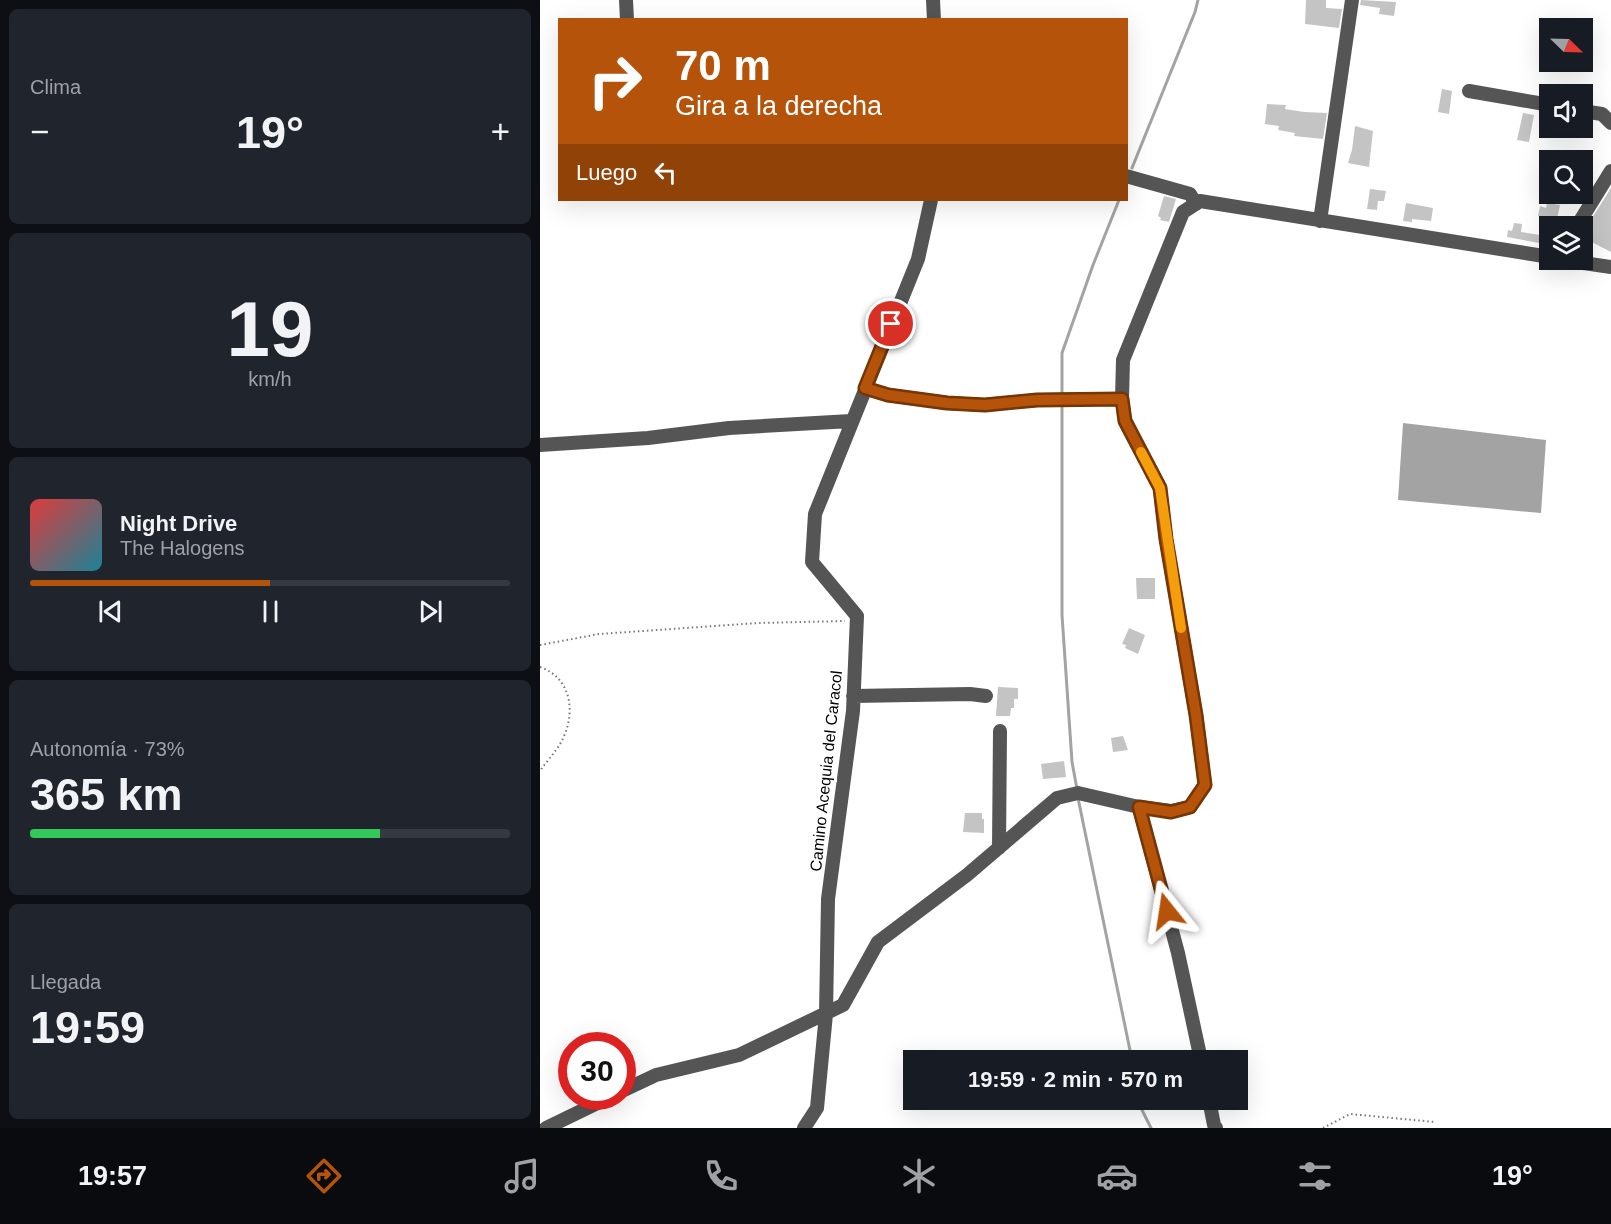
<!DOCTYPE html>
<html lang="es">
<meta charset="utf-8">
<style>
:root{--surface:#171b24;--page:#20242c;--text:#f1f3f6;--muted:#9ea1a6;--line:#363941;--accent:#b45309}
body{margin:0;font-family:Helvetica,sans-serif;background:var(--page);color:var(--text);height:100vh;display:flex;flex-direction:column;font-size:22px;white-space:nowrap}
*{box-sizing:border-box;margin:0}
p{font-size:20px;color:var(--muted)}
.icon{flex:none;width:33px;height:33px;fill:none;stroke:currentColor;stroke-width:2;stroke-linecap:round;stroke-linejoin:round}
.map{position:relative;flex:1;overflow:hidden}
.panel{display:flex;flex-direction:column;gap:9px;padding:9px;background:#0d0f14;width:540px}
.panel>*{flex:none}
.guide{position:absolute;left:18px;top:18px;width:570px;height:183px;border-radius:0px;box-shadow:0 6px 24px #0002;background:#b45309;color:#fff;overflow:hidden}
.needle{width:39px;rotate:113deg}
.tools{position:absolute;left:999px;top:18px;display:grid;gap:12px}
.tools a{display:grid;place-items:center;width:54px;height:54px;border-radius:0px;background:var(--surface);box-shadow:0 6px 24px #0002;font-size:30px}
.speed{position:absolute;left:18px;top:1032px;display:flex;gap:12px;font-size:30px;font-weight:700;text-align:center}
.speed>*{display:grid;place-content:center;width:78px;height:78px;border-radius:50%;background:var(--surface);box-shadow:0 6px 24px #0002;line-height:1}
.speed .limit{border:9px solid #d22;background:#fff;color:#111}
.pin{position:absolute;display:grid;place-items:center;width:51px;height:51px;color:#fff;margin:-26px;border:3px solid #fff;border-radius:50%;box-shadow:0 2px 6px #0007}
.me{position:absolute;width:66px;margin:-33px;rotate:345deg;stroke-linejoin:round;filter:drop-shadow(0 0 4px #0008)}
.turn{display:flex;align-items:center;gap:21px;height:126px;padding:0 18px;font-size:27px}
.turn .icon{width:78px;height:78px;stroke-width:2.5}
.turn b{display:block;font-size:42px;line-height:51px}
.then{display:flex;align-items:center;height:57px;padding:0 18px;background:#0003;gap:12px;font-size:22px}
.big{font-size:45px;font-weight:800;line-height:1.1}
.panel .widget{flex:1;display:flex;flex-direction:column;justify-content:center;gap:9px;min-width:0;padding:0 21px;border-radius:9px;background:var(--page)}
.panel .dial{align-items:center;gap:0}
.dial b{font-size:78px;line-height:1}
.song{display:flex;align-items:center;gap:18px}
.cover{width:72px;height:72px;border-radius:9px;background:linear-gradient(135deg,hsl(0 70% 55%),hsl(190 70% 35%))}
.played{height:6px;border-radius:3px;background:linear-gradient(90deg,var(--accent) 50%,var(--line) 50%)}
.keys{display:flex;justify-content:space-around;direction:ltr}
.heat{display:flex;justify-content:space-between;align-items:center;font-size:33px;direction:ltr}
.charge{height:9px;border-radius:4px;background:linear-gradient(90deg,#34c759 73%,var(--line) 0)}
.trip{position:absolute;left:363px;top:1050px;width:345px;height:60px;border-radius:0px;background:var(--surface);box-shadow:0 6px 24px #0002;font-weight:800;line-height:60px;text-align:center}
.dock{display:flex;height:96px;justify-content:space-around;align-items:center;background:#090b0e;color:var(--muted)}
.dock .icon{width:42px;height:42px}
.dock .current{color:var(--accent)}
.dock b{font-size:27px;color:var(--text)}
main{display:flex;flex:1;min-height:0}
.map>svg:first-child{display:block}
</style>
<main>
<section class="panel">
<div class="widget"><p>Clima</p>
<div class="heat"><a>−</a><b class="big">19°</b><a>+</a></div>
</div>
<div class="widget dial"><b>19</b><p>km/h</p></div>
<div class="widget">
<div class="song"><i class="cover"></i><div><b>Night Drive</b><p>The Halogens</p></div></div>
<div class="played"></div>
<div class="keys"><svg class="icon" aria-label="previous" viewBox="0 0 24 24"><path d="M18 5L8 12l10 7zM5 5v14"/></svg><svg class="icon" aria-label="pause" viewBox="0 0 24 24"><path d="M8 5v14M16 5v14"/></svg><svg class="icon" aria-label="next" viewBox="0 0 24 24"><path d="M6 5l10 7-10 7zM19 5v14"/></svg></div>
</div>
<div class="widget"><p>Autonomía · 73%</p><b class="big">365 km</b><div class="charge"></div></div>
<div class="widget"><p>Llegada</p><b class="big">19:59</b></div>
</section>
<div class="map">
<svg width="1071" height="1128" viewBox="0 0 1071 1128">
<rect width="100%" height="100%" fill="#fff"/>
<path fill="#a3a3a3" d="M863 423 1006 440 1001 513 858 500Z"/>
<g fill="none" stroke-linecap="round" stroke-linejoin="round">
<path stroke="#a3a3a3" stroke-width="3" d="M592 168 655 12 658 0
M522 394V353L553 265 579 200
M522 405V615L532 762 537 789
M538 798 592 1060
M600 1100 602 1110 611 1128"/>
</g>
<path fill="#c4c4c4" d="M766 0H786V8L802 9 799 28 765 24Z
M821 0 856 2 854 16 839 14 840 8 820 5Z
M902 89 912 91 909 114 898 112Z
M727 104 746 105 745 109 764 112 787 113 783 139 754 136 755 133 738 130 739 126 725 124Z
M983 113 994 115 989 142 977 140Z
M815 126 833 131 829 167 808 163 812 150Z
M1071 188V252L1042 237 1044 231Z
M830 189 846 191 844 201H838L837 210 827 209Z
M624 196 636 199 629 222 620 220 621 218 618 216Z
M866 203 893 208 891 221 872 219V222L863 221Z
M1007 203 1020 205 1017 219 998 216 1000 206 1006 208Z
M974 223 982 224 981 232 1000 235 999 243 967 237 968 230 972 231Z
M596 578H615V599H597Z
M589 628 605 635 598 654 585 648 586 645 582 644Z
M458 687 478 688V699H474V708H471L470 716H456Z
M583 736 588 750 573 752 571 738Z
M524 761 526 777 503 779 501 764Z
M425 813H442V819H444V833L423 832Z"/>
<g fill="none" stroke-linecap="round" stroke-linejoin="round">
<path stroke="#777" stroke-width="2" stroke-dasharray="1.5 3" stroke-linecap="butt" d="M0 645 59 634 218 623 305 621
M0 667C34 679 36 717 20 744 14 754 6 762 0 771
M783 1128 810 1114 895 1122"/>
<path stroke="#555" stroke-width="14" d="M86 0 87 20
M393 0 394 20
M929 91 1010 105
M1042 111 1062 114 1071 123
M586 176 650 194 656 204
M780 221 812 0
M1037 226 1071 171
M1023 260 1071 267
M325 388 348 395 407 403 445 405 497 400 582 399
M0 445 108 438 189 428 311 421
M313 696 430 694 446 696
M599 807 638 953 661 1060
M459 848 460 731
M82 1091 116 1075 199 1055 303 1005 338 942 427 875 517 798 538 793 599 807 631 811 650 807 665 785 656 715 626 539 620 488 585 421 582 399 583 360 643 212 660 201 1010 257
M669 1100 674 1125 676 1128
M6 1128 72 1096
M264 1128 277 1108 286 1014 288 899 313 711 317 616 272 562 275 514 378 259 391 200"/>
</g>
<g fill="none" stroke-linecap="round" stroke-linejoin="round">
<g stroke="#753606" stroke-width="15">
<path id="route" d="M351 324 325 388 348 395 407 403 445 405 497 400 582 399 585 421 620 488 626 539 656 715 665 785 650 807 631 812 599 807 627 911"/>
</g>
<use href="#route" stroke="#b45309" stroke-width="10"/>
<path stroke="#f59e0b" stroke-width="10" d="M601 452 620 488 641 628"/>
</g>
<g text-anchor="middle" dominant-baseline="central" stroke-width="6" stroke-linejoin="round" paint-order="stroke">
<g font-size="16" fill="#000" stroke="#fff">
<text transform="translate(286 771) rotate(-84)">Camino Acequia del Caracol</text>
</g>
</g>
</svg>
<div class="tools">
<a><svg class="needle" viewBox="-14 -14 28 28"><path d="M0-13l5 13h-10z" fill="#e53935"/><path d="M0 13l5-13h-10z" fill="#9ea1a6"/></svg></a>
<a><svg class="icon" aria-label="sound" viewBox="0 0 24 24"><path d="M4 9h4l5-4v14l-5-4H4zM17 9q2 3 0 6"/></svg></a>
<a><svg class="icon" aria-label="search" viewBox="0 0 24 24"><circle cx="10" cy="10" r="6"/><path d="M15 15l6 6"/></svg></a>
<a><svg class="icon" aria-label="layers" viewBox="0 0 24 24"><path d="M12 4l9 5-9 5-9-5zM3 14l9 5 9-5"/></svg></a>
</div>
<div class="speed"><div class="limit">30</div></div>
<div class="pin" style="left:351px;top:324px;background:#d93025"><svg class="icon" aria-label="arrive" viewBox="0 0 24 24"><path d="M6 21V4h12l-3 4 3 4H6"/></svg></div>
<svg class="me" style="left:627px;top:911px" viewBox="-20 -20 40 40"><path d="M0-17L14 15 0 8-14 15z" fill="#b45309" stroke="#fff" stroke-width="4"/></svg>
<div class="trip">19:59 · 2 min · 570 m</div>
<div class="guide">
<div class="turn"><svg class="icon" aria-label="right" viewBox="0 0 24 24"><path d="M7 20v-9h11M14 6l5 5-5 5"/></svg><div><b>70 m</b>Gira a la derecha</div></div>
<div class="then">Luego<svg class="icon" aria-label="left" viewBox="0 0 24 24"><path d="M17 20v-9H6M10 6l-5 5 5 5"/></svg></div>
</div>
</div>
</main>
<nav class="dock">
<b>19:57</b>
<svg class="icon current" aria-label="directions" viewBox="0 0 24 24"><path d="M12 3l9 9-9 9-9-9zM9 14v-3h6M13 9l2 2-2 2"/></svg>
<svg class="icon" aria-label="music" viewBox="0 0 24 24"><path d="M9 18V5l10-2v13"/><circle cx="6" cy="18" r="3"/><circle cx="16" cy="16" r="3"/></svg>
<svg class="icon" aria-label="phone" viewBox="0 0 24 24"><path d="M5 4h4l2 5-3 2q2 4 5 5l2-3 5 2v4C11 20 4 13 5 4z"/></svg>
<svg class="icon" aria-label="climate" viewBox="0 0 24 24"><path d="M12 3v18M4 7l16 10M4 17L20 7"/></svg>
<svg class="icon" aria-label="car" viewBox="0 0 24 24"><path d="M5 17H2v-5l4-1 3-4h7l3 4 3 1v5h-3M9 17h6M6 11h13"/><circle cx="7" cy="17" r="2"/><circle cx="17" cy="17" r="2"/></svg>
<svg class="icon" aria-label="filters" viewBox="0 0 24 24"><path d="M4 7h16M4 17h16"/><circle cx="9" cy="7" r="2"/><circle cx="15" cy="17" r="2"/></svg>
<b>19°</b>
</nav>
